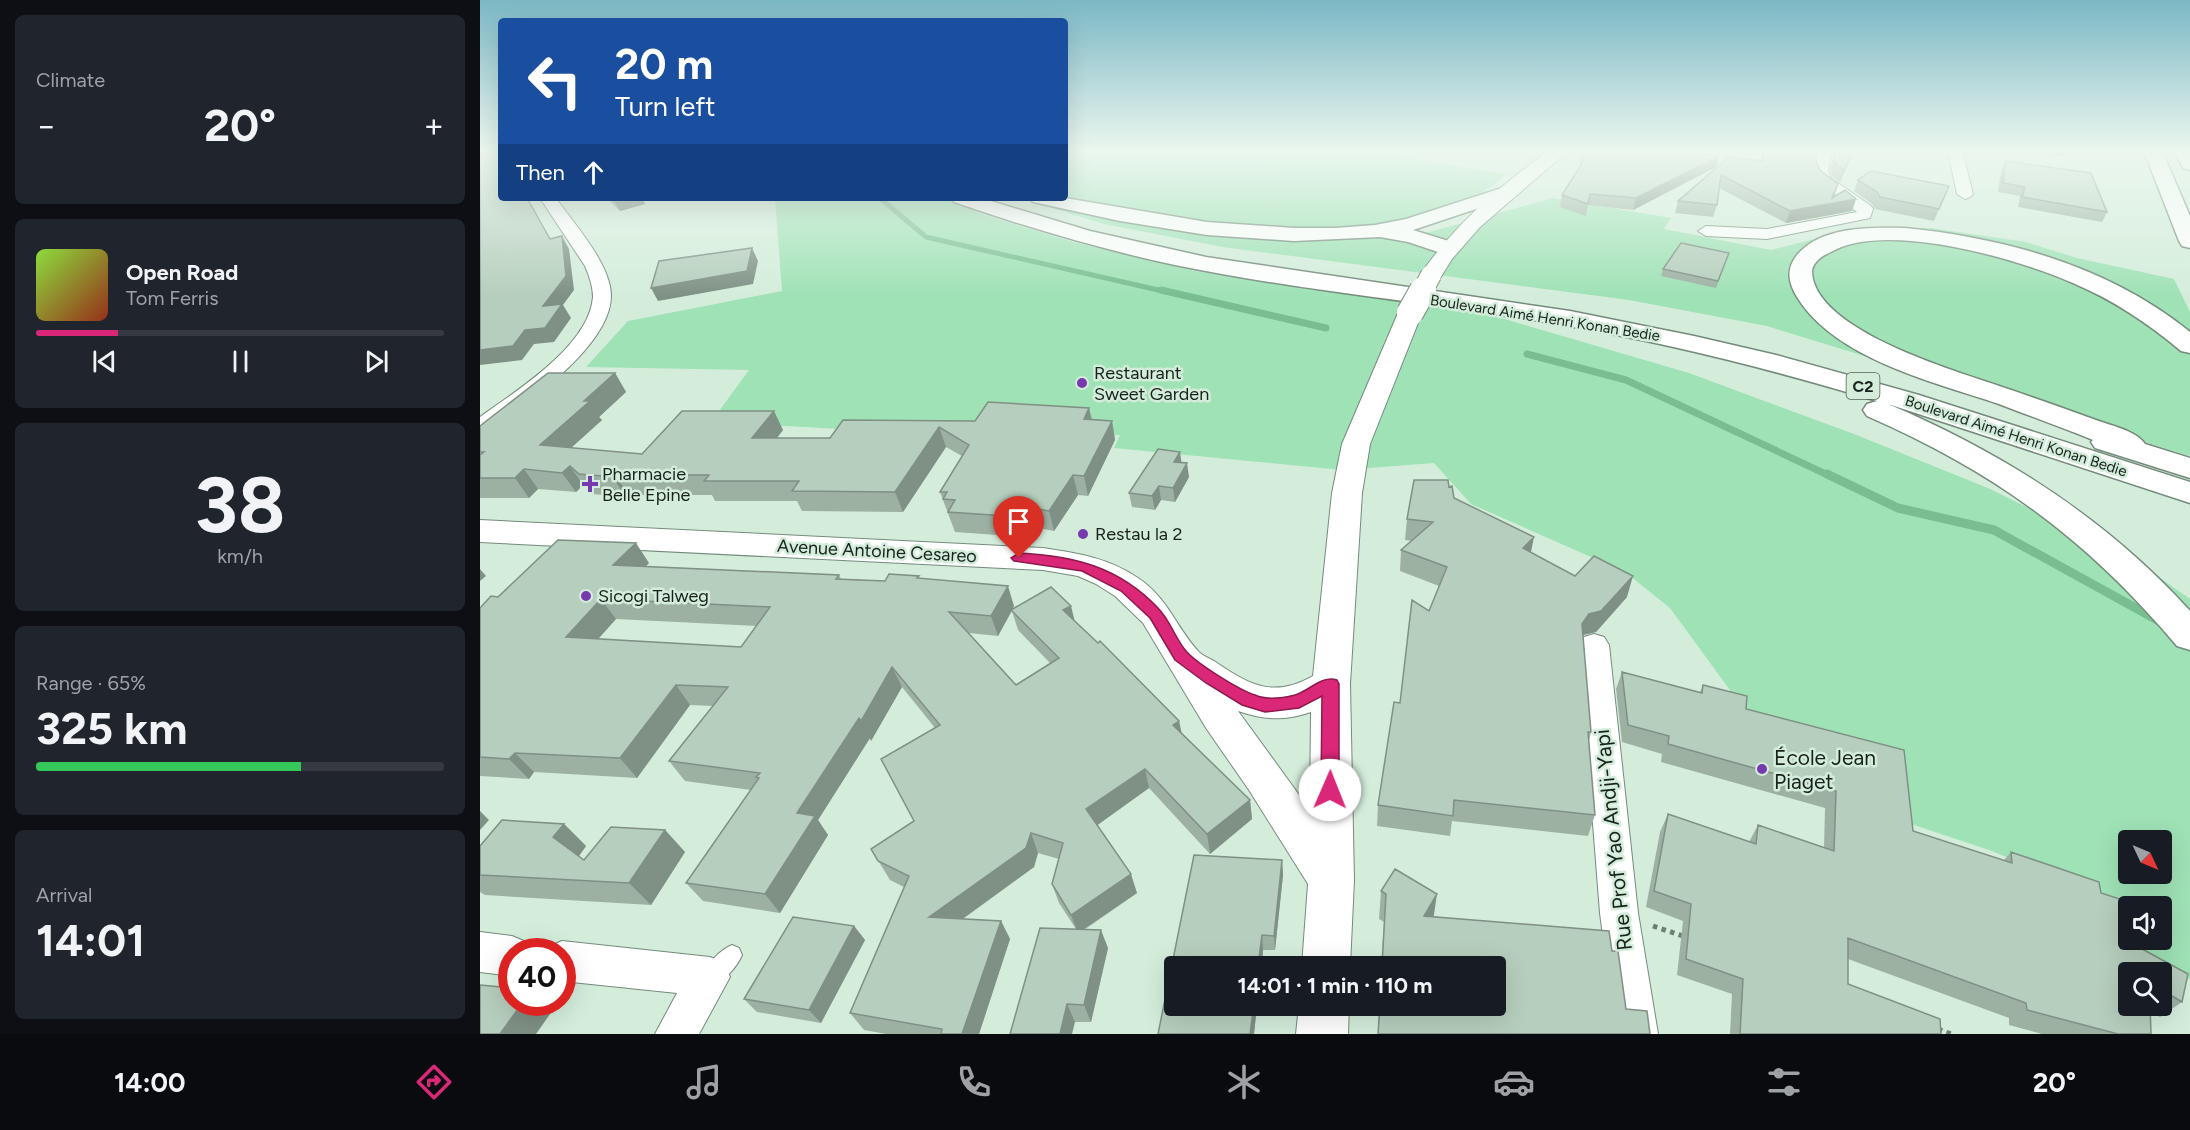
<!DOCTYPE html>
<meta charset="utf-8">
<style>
:root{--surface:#171b24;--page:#20242c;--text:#f1f3f6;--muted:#9ea1a6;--line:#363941;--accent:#db2777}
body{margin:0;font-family:Figtree,sans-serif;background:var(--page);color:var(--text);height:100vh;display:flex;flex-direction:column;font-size:22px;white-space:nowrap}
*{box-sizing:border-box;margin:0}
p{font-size:20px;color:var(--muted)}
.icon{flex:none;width:33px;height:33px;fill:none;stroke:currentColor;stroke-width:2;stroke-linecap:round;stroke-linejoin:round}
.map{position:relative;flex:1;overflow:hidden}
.drawer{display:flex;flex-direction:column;gap:15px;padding:15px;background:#0d0f14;width:480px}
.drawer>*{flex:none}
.guide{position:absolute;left:18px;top:18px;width:570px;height:183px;border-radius:6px;box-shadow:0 6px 24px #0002;background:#1a4fa0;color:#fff;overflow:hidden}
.needle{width:39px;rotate:134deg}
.buttons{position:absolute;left:1638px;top:830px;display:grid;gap:12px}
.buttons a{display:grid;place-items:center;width:54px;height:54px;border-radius:6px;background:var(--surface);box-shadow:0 6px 24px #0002;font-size:30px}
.speed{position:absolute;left:18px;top:938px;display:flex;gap:12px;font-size:30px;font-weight:700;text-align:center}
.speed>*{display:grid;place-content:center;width:78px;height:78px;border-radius:50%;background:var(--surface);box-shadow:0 6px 24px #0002;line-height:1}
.speed .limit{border:9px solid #d22;background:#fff;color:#111}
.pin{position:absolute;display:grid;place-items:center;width:51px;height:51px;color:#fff;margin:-62px -26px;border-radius:50% 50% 50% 0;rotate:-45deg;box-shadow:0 0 6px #0007}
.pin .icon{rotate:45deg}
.me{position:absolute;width:66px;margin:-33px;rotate:1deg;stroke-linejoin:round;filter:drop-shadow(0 0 4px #0008)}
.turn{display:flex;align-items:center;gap:21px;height:126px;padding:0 18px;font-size:27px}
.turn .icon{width:78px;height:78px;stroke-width:2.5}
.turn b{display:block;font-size:42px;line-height:51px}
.then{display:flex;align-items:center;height:57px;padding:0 18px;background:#0003;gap:12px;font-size:22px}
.big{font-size:45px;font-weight:700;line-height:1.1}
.drawer .tile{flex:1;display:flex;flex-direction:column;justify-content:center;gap:9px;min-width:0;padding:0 21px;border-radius:9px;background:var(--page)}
.drawer .dial{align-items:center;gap:0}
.dial b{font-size:78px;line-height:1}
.song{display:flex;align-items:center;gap:18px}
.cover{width:72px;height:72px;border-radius:9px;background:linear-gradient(135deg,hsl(90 70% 55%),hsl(10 70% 35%))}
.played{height:6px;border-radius:3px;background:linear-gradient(90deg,var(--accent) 20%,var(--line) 20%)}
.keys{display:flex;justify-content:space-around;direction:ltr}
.heat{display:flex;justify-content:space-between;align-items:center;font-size:33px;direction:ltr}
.charge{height:9px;border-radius:4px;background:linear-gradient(90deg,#34c759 65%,var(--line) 0)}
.trip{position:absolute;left:684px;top:956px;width:342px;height:60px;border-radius:6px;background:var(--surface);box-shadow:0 6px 24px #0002;font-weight:700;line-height:60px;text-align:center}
.tabs{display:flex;height:96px;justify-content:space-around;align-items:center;background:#090b0e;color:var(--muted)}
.tabs .icon{width:42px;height:42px}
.tabs .current{color:var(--accent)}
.tabs b{font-size:27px;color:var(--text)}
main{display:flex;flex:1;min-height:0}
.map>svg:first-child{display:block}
</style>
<main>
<section class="drawer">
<div class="tile"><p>Climate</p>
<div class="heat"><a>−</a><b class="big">20°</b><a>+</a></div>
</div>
<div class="tile">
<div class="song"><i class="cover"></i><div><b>Open Road</b><p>Tom Ferris</p></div></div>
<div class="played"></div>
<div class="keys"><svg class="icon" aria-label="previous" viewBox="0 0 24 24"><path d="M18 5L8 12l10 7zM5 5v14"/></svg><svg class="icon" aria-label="pause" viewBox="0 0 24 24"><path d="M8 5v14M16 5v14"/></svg><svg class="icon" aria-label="next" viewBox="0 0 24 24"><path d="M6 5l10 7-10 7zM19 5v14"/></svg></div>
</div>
<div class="tile dial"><b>38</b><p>km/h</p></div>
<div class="tile"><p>Range · 65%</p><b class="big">325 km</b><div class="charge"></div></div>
<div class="tile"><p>Arrival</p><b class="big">14:01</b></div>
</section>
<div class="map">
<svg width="1710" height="1034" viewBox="0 0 1710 1034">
<rect width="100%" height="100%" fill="#d4eddb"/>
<path fill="#9fe2b6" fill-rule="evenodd" d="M585 151H927L924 158 1026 174C1020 179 1013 186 1005 191 981 207 948 216 920 221 807 241 696 218 585 198Z
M295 198H466L501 214 593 242 715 271 1011 315 1209 373 1374 434 1508 488 1656 561 1710 599V979L1675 960 1653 939H1682V906H1648V934L1603 890 1512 851 1425 822 1263 708 1190 608 1145 572 991 504 954 463 862 470 634 448 640 435 526 438 231 422 269 370 106 367 148 321 302 291ZM1648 840H1682V873H1648Z
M539 198 589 209 818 239 927 238 1073 198 1191 218 1184 229 1291 250 1357 233 1400 228H1451L1546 242 1597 258 1694 279 1710 312V456L1287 326 1149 300 743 247 624 224Z"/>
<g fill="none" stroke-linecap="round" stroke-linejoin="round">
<path stroke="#79be91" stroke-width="5" d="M400 198 446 237 687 292"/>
<path stroke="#79be91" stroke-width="7" d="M681 290 846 328
M1047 354 1146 380 1350 476"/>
<path stroke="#79be91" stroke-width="9" d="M1347 474 1418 508 1514 530 1681 622"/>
<g stroke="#748b7b" stroke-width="2">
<path id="service" d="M252 945 259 948 262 955C257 967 244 981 232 987L225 983 221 976C227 964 240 950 252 945Z"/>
</g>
<g stroke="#748b7b" stroke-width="2">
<path id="minor" d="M1338 151H1352L1348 171 1351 178 1391 206 1393 209 1390 218 1287 239 1226 236 1218 231 1226 226 1287 229 1377 212 1338 180 1334 171Z
M1468 151H1482L1493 194 1490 197 1485 199 1477 194Z
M60 198H76C94 224 131 264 131 296 131 339 66 389 34 413 23 421 13 432 0 435V417C36 391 109 346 113 297 113 287 109 275 105 266Z
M1114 634 1124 637 1129 645 1158 913 1178 1034H1136L1120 913 1099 645 1104 637Z
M0 932 32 936 46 942 50 951H32V976L0 972Z
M82 941 230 957 244 963 250 977 219 1034H175L197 993 82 981V951H66L68 947Z"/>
</g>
<g stroke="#748b7b" stroke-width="2">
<path id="tertiary" d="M1068 151H1088L1000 227 972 259 959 280 951 282 943 280 940 275C975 224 1019 187 1068 151Z
M930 306 938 308 942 313 890 444 882 493 870 684 874 880 870 966H822L828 884 769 790 726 728 663 623 635 596 616 584 598 576 563 570 0 542V520L563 548C597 553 629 558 658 578 688 598 696 627 718 651 722 656 732 659 737 663 771 686 794 698 833 676L852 493 862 444 918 313 922 308ZM758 711C784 720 805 721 831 712L830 810Z
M819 1005H869L868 1034H816Z"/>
</g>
<g stroke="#748b7b" stroke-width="3">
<path id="primary" d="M1664 151H1682L1710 216V248L1702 246 1699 241Z
M1695 151H1710V170L1703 168Z"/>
</g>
<g stroke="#748b7b" stroke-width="3">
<path id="motorway" d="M1022 188 1029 190 1032 194 1029 198 933 230 975 243 978 248 975 253 967 255 928 242 900 237 814 241 727 235 640 221 553 202 550 198H585L727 222 814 228H855L895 225 926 219Z
M471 198H501L610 231 726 257 1090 311 1214 336 1296 355 1439 395 1710 482V503L1408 404C1523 453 1626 518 1710 611V650L1697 646C1607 539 1515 472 1387 416L1383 410 1387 404 1397 401 1404 403C1301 372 1198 345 1093 327 961 303 826 292 695 265 620 249 546 227 474 202Z
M1425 228C1526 238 1630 267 1710 332V353L1701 351C1668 323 1633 300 1593 283 1539 259 1405 220 1351 252 1342 256 1335 260 1332 270 1331 330 1476 371 1522 387 1552 397 1583 408 1613 419 1628 425 1656 430 1665 444L1710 458V478L1615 448 1611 442 1613 440C1581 427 1550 416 1519 404 1454 382 1355 359 1317 297 1308 282 1306 269 1317 255 1341 226 1391 227 1425 228Z"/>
</g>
<path stroke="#6d7e72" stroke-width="5" stroke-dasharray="4.5 4.5" stroke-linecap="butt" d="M1173 926 1206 937
M1458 1029 1471 1034"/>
<use href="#service" fill="#fff" fill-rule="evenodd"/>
<use href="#minor" fill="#fff" fill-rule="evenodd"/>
<use href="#tertiary" fill="#fff" fill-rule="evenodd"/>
<use href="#primary" fill="#fff" fill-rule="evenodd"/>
<use href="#motorway" fill="#fff" fill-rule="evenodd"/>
<g stroke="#748b7b" stroke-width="22" stroke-linecap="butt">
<path id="tertiary-bridge-far1" d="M942 292 951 275"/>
</g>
<g stroke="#748b7b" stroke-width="28" stroke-linecap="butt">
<path id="tertiary-bridge" d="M930 313 943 290"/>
</g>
<use href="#tertiary-bridge-far1" stroke="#fff" stroke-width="20"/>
<use href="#tertiary-bridge" stroke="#fff" stroke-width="26"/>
</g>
<path fill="#9db1a3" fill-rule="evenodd" d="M1226 151 1225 154 1236 167 1153 210 1108 205 1106 216 1080 207 1082 195 1100 166 1099 165 1101 154Z
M1281 151H1337L1336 161 1354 197 1376 199 1372 211 1306 223 1239 188 1237 205 1233 217 1195 213 1198 201 1249 157 1281 161Z
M1354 151H1374L1360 182 1353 177 1350 171Z
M1558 151H1615L1573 157Z
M1526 161 1627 212 1622 222 1538 207 1540 196 1518 192 1521 171Z
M1378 180 1469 186 1454 221 1395 209 1392 204 1374 191Z
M127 198H162L165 204 140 211Z
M1247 259 1236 288 1181 276 1183 269Z
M135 373 146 392 119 417 122 420 91 448 162 454 303 430 297 438H350L609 408 612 419 632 421 635 440 608 496 598 495 574 531 552 527 546 537 475 532 460 492 482 456 466 447 423 512 322 511 317 501H235L232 495H148L145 497 112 494 103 485 96 492 58 489 49 498H0V426Z
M701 463 709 477 695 502 681 500 675 510 652 507 649 493Z
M969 487 974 498 1051 553 1095 576 1147 597 1116 632 1103 635 1111 732 1109 741 1115 815 1108 836 972 821 970 836 897 826 898 805 920 703 949 611 959 586 920 571 921 550 932 541 925 540 927 519Z
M169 563 165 567 359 575 361 579 405 581 440 578 534 606 532 609 595 621 699 721 702 734 770 800 772 819 730 854 669 788 617 825 657 893 604 930 628 948 611 1022H595L530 1034 596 929 579 903 572 884 579 859 558 853 554 867 483 919 521 921 530 939 499 1034H406L384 1030 370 1013 424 887 410 880 391 849 434 821 455 728 422 687 391 741 390 738 338 820 348 835 300 913 223 901 206 883 271 790 205 781 189 761 233 706 210 705 157 778 54 772 49 779 0 776V608L18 597ZM532 611 538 630 571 664 536 685 489 633 518 636ZM136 619 277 626 261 647 118 639Z
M1142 672 1220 692 1223 685 1267 696 1266 709 1424 750 1433 831 1524 860 1531 852 1619 882 1621 893 1643 900 1648 930V939H1650L1651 943 1708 974 1702 1002 1680 1017 1670 1011 1671 1034H1562L1529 1025V1018L1368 959V984L1460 1019 1461 1034H1250L1252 994 1197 975 1203 921 1166 907 1180 832 1188 814 1269 842 1278 825 1344 848 1345 808 1181 762 1182 754 1142 742 1136 689ZM1648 972H1682V1005H1648Z
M84 824 106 846 99 856 104 860 185 830 205 852 171 905 5 895 0 892V846Z
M714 855 802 860 803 875 795 950H783L782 966H694V1005H777L774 1034H678Z
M901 891 954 916 1132 951 1146 1009 1170 1034H898L899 1005H1016V966H901L904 922 899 919Z
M374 926 385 940 341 1023 277 1012 264 999Z"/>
<path fill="#7f9084" d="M1373 151H1374L1360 182 1364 170Z
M1576 151H1615L1573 157Z
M1239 156 1236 167 1153 210 1156 198Z
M1358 184 1351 204 1376 199 1372 211 1306 223 1310 211Z
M144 198H162L165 204 140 211 134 201Z
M82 236 89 249 94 290 83 305 91 318 74 342 54 344 42 360 0 365V350L63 306Z
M272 248 278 261 273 284 178 301 171 288Z
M135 373 146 392 119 417 122 420 73 464 60 445 104 401Z
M609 408 613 427 604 419Z
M294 411 303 430 282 457 272 438Z
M632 421 635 440 608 496 604 476Z
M459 427 466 447 423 512 415 492Z
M700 452 702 466 694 462Z
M707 463 709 477 695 502 693 488Z
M90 466 103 485 96 492 82 473Z
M44 469 58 489 49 498 35 478Z
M136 475 148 495 145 497 133 477Z
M593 475 598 495 574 531 569 511Z
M679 486 681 500 675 510 672 496Z
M546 507 552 527 546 537 540 517Z
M1054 537 1050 557 1043 548Z
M156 543 169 563 147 585 133 565Z
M0 569 6 576 0 581Z
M1153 576 1147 597 1116 632 1103 635 1102 624 1109 614Z
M528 586 534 606 518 636 511 616Z
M121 599 136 619 102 657 86 637Z
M591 606 596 626 583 610Z
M412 667 422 687 391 741 390 738 338 820 348 835 300 913 285 894 317 813Z
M196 685 210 705 157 778 140 758Z
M699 721 703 741 693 725Z
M35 753 54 772 49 779 29 759Z
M665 769 669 788 612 829 606 809Z
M770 800 772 819 730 854 727 834Z
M0 811 9 820 0 830Z
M84 824 106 846 96 860 73 837Z
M185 830 205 852 171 905 149 883Z
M551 833 558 853 554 867 460 935 449 917Z
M802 860 803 875 795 950 794 936Z
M651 874 657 893 598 933 591 915Z
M957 894 953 921 944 916Z
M521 921 530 939 499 1034H482Z
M374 926 385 940 341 1023 329 1010Z
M621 930 628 948 611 1022 604 1005Z
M782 935 783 950 782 966H778Z
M43 1002H68L75 1007 56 1034H20Z
M587 1004 595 1022 592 1034H580Z
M774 1005H777L774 1034H770Z"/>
<path fill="#b6cebd" stroke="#7f9084" stroke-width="1.5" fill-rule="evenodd" d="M0 151H21V198H47L70 239 82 236 86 276 63 306 82 304 65 328 45 330 33 346 0 350Z
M1107 151H1223L1220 154 1239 156 1156 198 1110 194 1108 204 1082 195 1104 160 1101 154Z
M1284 151H1337L1336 161 1340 170 1358 184 1352 198 1365 190 1376 199 1310 211 1241 175 1237 205 1198 201 1249 157 1283 161Z
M1356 151H1373L1364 170 1357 165 1354 160Z
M1526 161 1611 173 1627 212 1542 197 1545 187 1523 183Z
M1391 171 1469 186 1459 209 1400 197 1397 192 1378 180Z
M132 198H144L134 201Z
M1201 243 1249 253 1238 281 1183 269Z
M272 248 267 271 171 288 179 261Z
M68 373H135L104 401H110L60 445 162 454 202 411H294L272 438H350L363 420 495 421 508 402 609 408 604 419 632 421 604 476 593 475 569 511 546 507 540 517 468 512 475 500 463 499 467 492H460L489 445 459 427 415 492 312 491 319 481H224L229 475H136L133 477 99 474 90 466 82 473 44 469 35 478H0V455L4 452H0V426Z
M678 449 700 452 694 462 707 463 693 488 679 486 672 496 649 493Z
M934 480H968L969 487 972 486 974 498 1054 537 1043 548 1095 576 1114 556 1153 576 1121 611 1109 614 1102 624 1111 732H1108L1115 815 974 800 973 816 898 805 914 702 920 703 932 600 949 611 967 567 921 550 953 522 927 519Z
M78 540 156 543 133 565 359 575 356 579 405 581 409 574 439 576 437 578 528 586 511 616 469 612 536 685 579 658 531 610 571 587 591 606 583 610 618 643 620 641 699 721 693 725 770 800 727 834 665 769 606 809 651 874 591 915 572 884 583 843 551 833 546 848 449 917 521 921 482 1034H461L462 1029 370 1013 429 876 398 861 391 849 434 821 401 759 460 725 412 667 381 721 379 718 317 813 335 816 285 894 206 883 279 778 276 777 280 773 189 761 248 687 196 685 140 758 35 753 29 759 0 757V608L11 596 18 597ZM121 599 290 607 261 647 86 637Z
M1142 672 1222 693 1223 685 1267 696 1266 709 1424 750 1433 831 1532 863 1531 852 1619 882 1621 893 1643 900 1648 930V939H1650L1651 943 1708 974 1702 1002 1682 990V972H1648V1005H1670L1671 1034H1638L1547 1010 1546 1003 1368 938V984L1460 1019 1461 1034H1260L1263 979 1206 959 1211 904 1174 891 1188 814 1276 844 1278 825 1354 851 1356 791 1188 744 1189 736 1148 725Z
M22 820 84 824 73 837 104 860 131 827 185 830 149 883 0 875V846Z
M714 855 802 860 794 936 782 935 778 966H694V1005H774L770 1034H678Z
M915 869 957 894 944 916 1129 931 1132 951H1138L1146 1009 1167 1011 1170 1034H898L900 1005H1016V966H902L906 894 901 891Z
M313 917 374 926 329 1010 264 999Z
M560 928 621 930 604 1005 587 1004 580 1034H530Z
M0 985 32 988V1002H43L20 1034H0Z"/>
<linearGradient id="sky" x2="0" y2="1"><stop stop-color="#7bb8c5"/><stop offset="0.51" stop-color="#ecf7ef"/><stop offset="1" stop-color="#ecf7ef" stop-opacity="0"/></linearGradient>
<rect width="1710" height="296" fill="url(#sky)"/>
<path fill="#db2777" stroke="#8e194d" stroke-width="1.5" d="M539 553C595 556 639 567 678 608 690 620 695 638 706 651 716 663 759 690 775 695 786 700 803 698 815 695 829 691 842 675 857 680L859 684V790L857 796 850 798 844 796 841 790 842 696 819 708 785 712 762 705 726 683 695 660 670 618 641 591 602 571 534 561 531 558Z"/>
<g fill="#7739ae" stroke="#d4eddb" stroke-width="2">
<circle cx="602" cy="383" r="6"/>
<path d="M107 475h6v6h6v6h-6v6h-6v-6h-6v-6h6z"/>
<circle cx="603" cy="534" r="6"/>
<circle cx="106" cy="596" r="6"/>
<circle cx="1282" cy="769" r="6"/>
</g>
<g text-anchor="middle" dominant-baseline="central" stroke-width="5" stroke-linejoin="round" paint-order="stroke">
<g font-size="15" fill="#18221b" stroke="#d4eddb">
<text transform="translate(1065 318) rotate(9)">Boulevard Aimé Henri Konan Bedie</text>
<text transform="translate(1536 436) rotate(18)">Boulevard Aimé Henri Konan Bedie</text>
</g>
<rect fill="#d4eddb" stroke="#505f55" stroke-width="1.5" x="1366.5" y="373" width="33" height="26" rx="4.5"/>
<g font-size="16" font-weight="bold" fill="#18221b">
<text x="1383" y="386">C2</text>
</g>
<g font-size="18" fill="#18221b" stroke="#d4eddb" text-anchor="start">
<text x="614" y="373">Restaurant<tspan x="614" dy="21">Sweet Garden</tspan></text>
<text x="122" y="474">Pharmacie<tspan x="122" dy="21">Belle Epine</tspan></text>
<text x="615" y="534">Restau la 2</text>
<text x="118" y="596">Sicogi Talweg</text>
</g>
<g font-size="18" fill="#18221b" stroke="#d4eddb">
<text transform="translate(397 551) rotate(3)">Avenue Antoine Cesareo</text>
</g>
<g font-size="21" fill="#18221b" stroke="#d4eddb" text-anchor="start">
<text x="1294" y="757">École Jean<tspan x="1294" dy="24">Piaget</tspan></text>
</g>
<g font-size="21" fill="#18221b" stroke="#d4eddb">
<text transform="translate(1133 840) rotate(-96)">Rue Prof Yao Andji-Yapi</text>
</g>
</g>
</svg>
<div class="buttons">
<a><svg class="needle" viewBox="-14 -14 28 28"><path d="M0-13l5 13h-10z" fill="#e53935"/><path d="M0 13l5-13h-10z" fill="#9ea1a6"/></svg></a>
<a><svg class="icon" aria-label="sound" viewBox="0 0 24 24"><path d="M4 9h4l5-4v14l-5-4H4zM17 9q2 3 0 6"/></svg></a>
<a><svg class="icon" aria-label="search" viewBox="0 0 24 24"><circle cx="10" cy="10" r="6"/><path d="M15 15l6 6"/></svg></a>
</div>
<div class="speed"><div class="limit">40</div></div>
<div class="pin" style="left:539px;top:558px;background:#d93025"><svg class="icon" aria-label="arrive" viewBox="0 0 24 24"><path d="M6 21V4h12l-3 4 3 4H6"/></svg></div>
<svg class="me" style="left:850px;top:790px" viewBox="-20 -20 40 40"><circle r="19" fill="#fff"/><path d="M0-13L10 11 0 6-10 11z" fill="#db2777"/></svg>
<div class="trip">14:01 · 1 min · 110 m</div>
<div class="guide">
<div class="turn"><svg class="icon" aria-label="left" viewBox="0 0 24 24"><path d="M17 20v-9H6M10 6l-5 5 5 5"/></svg><div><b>20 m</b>Turn left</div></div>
<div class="then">Then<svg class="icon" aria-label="ahead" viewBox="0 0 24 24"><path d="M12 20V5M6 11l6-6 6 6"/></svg></div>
</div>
</div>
</main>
<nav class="tabs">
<b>14:00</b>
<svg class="icon current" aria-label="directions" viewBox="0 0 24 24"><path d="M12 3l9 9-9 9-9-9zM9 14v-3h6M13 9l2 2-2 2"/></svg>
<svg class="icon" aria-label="music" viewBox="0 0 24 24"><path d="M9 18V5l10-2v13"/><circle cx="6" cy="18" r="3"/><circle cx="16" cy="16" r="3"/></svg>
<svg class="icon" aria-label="phone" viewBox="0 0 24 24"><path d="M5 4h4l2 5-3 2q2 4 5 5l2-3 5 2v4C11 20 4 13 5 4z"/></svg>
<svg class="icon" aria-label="climate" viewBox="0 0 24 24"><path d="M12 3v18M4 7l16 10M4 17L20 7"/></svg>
<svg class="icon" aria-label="car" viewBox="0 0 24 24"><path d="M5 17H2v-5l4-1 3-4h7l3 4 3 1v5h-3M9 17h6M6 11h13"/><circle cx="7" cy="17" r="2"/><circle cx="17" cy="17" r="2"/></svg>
<svg class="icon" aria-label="filters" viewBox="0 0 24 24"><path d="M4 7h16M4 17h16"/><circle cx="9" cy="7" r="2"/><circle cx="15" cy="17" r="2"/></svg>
<b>20°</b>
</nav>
